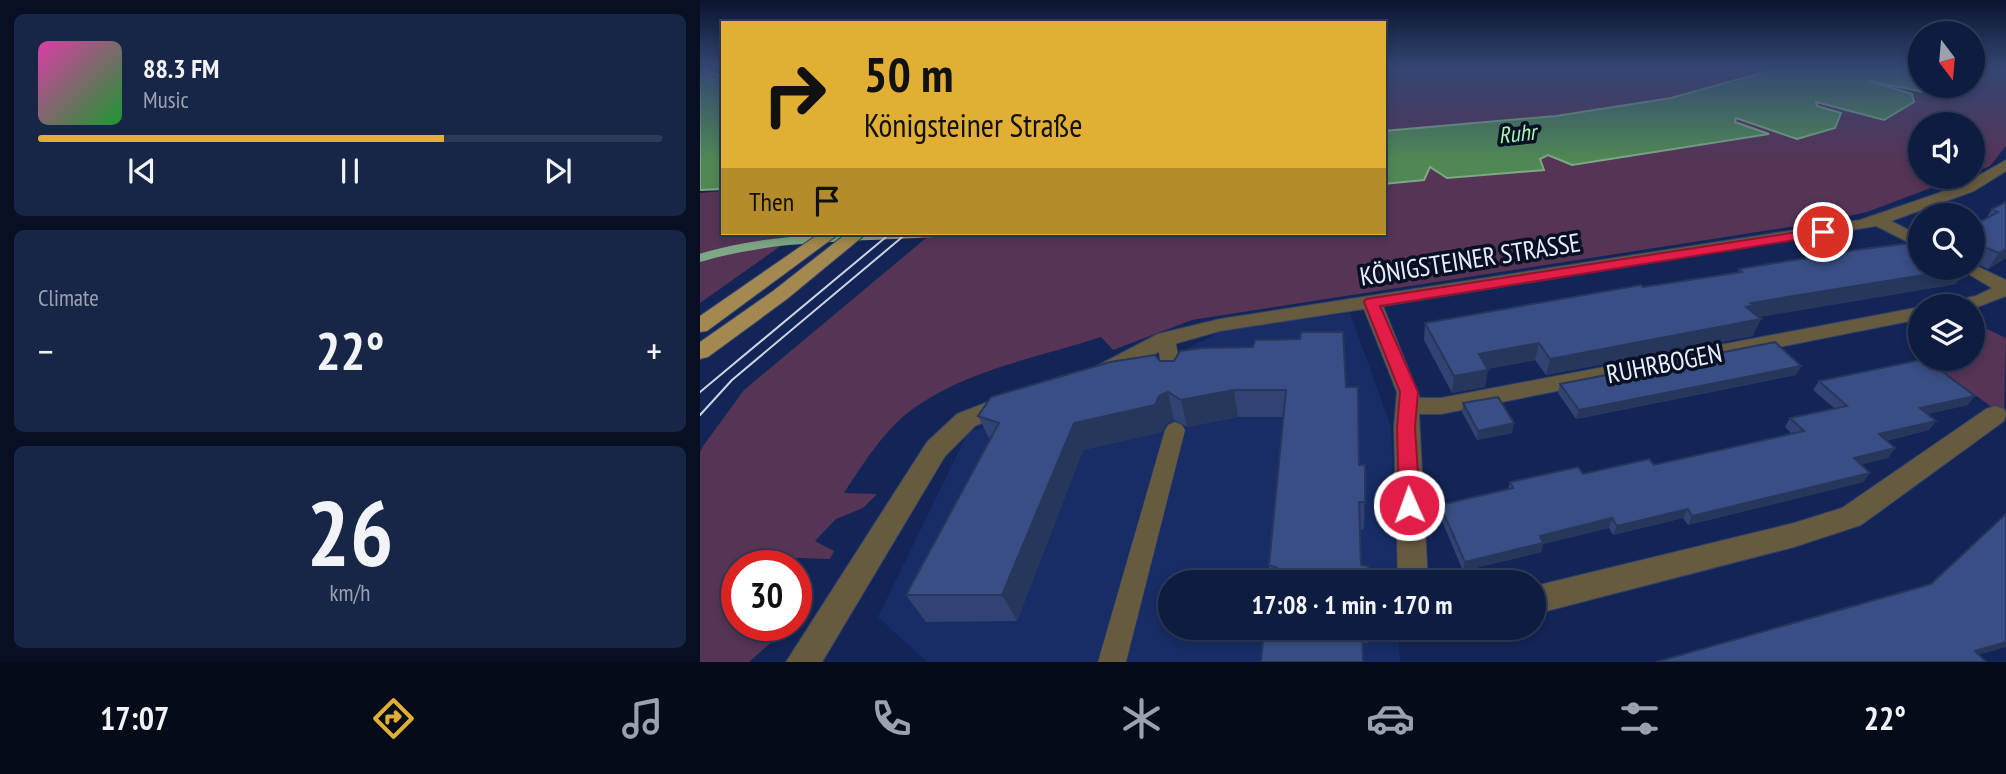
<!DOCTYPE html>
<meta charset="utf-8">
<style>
:root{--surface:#0e1c40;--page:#172547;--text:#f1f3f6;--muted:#9ba1b1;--line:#2e3a59;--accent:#e1af34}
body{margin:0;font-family:"PT Sans Narrow",sans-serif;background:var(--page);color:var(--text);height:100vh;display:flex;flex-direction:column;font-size:26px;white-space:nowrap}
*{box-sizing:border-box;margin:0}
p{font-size:23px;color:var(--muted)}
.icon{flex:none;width:38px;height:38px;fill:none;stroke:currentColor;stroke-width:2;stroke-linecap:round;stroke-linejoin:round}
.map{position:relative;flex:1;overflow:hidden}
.side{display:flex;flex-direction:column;gap:14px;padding:14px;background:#080f23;width:700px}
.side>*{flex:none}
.banner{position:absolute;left:21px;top:21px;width:665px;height:214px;border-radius:0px;box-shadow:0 4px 10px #0003,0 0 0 2px var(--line);background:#e1af34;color:#111;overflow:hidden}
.needle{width:46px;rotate:164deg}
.buttons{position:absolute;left:1208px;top:21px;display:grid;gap:14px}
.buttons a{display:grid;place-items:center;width:77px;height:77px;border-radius:50%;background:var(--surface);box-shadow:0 4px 10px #0003,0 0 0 2px var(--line);font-size:35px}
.speed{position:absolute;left:21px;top:550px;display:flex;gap:14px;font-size:35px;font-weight:700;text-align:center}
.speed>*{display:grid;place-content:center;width:91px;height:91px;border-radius:50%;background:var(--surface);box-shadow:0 4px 10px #0003,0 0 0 2px var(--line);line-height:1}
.speed .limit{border:10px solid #d22;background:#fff;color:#111}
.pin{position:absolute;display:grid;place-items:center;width:60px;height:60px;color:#fff;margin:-30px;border:4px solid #fff;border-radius:50%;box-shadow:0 2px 7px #0007}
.me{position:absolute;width:77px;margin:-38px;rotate:358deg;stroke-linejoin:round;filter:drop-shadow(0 0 5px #0008)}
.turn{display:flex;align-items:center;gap:24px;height:147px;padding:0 28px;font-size:32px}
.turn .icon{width:91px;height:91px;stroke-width:2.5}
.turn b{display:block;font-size:49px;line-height:60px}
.then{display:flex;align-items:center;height:66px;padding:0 28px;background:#0003;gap:14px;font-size:26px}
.big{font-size:52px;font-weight:800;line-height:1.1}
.side .card{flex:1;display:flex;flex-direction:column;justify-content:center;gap:10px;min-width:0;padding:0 24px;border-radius:10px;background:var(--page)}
.side .dial{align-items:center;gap:0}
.dial b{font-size:91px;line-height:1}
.song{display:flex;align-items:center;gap:21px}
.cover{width:84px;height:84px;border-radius:10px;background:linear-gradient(135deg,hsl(320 70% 55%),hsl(130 70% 35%))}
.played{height:7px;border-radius:4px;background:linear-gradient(90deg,var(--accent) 65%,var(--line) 65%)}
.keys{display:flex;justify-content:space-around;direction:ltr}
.heat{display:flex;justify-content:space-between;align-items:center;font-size:38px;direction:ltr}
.trip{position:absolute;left:458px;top:570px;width:388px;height:70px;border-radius:35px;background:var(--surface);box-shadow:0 4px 10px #0003,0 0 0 2px var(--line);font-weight:800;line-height:70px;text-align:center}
.menu{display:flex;height:112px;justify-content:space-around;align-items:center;background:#060b1a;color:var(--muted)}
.menu .icon{width:49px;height:49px}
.menu .current{color:var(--accent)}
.menu b{font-size:32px;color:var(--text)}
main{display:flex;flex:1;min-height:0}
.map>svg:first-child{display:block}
</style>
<main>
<section class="side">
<div class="card">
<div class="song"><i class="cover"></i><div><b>88.3 FM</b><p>Music</p></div></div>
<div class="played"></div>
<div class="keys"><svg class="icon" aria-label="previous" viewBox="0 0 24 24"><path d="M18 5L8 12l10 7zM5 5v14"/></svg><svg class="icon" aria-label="pause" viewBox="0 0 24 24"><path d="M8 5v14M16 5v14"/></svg><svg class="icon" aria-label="next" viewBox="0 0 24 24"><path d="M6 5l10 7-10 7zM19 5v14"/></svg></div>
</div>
<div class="card"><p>Climate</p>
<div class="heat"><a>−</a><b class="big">22°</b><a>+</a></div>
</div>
<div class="card dial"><b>26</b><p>km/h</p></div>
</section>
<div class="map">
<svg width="1306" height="662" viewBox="0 0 1306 662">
<rect width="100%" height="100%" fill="#132556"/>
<path fill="#182d65" d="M650 313 691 427 697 583H471V628H698L700 662H227L178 617 268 432 403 393 525 329Z"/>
<path fill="#553456" d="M684 68H1079L971 98 856 116 684 131Z
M1272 68H1306V146L1290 166 1272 173V124H1220V177H1260L1167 212 1122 222 492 320 413 350 401 337C340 357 274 368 220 404 187 425 165 461 144 493L177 494 163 508 136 519 115 541 134 551 130 559 97 558 91 565H37V625H83L76 638 49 662H0V453L3 446 44 390 232 233H684V183L730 167 747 178 843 170 840 159 848 155 963 150 1067 135 1034 122 1035 118 1098 139 1117 106 1115 102 1184 120 1167 81 1228 93 1239 86H1272Z
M23 191V233H99L0 303V193Z
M1272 322 1306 338 1304 416 1226 359H1272Z"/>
<path fill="#508854" stroke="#7ea786" stroke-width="2" d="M0 68 23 77V189L0 190Z
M1079 68H1220V86H1239L1229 93 1169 81 1212 94 1214 102 1184 120 1116 102 1117 106 1141 113 1135 128 1097 139 1036 118 1035 122 1069 134 872 165 848 155 840 159 844 170 747 178 730 167 724 180 684 184V131L856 116 971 98Z"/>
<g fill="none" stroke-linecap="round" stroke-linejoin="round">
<path stroke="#7ea786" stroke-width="8" d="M0 258C75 235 156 238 234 233"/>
<g stroke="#31416d" stroke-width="1">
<path id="lane" d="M466 333 475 339 483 380 480 385H466L463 380 457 339Z
M475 422 482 425 485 430 426 662H398L465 430 468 425Z"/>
</g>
<g stroke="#31416d" stroke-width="2">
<path id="street" d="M1306 160V171L1274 191 1191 221 1220 236V248L1176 226 683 306 720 398H741L1220 307V319L741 414H719L728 583H698L694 428 697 392 664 309 520 331 474 344 411 377H395L392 372 395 367 458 334 520 319 1160 220 1262 185Z
M1272 264 1306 280V296L1272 309 1244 306 1247 302 1276 296 1292 288 1258 268H1272Z
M306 395 314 397 318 403 314 409 275 426 245 456 122 662H86L227 442 257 414Z
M1295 406 1304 409 1306 413 1304 421 1161 525 1094 547 835 614V586L1094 523 1142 508 1286 409Z"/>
</g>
<g stroke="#31416d" stroke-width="2">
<path id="primary" d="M120 233H140L7 331 0 332V316Z
M147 233H167L87 299 8 357 0 359V342L73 291Z"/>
</g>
<use href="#lane" fill="#665a3f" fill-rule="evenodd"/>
<use href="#street" fill="#665a3f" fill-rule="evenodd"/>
<use href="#primary" fill="#a3894f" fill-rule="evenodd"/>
<path stroke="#cdd4e6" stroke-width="2" d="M0 392 186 237
M0 415 32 380 207 233"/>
</g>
<path fill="#304372" d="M1306 202V258L1288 269 1272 262V226L1286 218 1292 209Z
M1267 268 1256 284 1058 317 1053 336 846 375 835 360 787 369 785 387 752 393 724 340 725 323 1038 272 1039 269Z
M460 361 646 387 659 465H665L664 529 660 530 661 565 669 583H571L569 565 583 417H538L487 427 474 420 466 424 462 432 383 450 317 621 226 622 206 595 290 440 278 416Z
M1101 366 1096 375 876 419 858 393 860 384Z
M1119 381 1268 405 1227 414 1236 421 1229 430 1186 441 1195 448 1188 458 1160 464 1170 473 1163 482 988 525 983 518 913 535 909 528 843 544 841 552 763 571 739 514 740 505 808 489 810 482 954 465 1092 434 1085 427 1090 418 1134 408 1113 390Z
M763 403 812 433 777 440 762 412Z
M564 628H669L668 643H662Z"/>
<path fill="#27375c" d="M1306 249V258L1288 269 1299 253Z
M1267 268 1256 284 1048 319 1046 307 1051 303Z
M1061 319 1053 336 846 375 850 359Z
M839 343 835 360 776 371 779 354Z
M1101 366 1096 375 876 419 879 410Z
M788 370 785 387 752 393 754 376Z
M534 390 538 417 487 427 481 400Z
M468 392 474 420 466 424 462 432 383 450 317 621 302 595 374 423Z
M1275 396 1268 405 1213 417 1220 408Z
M1236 421 1229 430 1173 444 1179 434Z
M814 423 812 433 777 440 778 431Z
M1195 448 1188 458 1148 468 1154 458Z
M1170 473 1163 482 988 525 992 516Z
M988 509 983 518 913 535 917 526Z
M912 518 909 528 843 544 841 552 763 571 765 562 840 536Z
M1306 642V647L1265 659 1275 651Z"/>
<path fill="#384e84" stroke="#27375c" stroke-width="2" d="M1306 202V249L1299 253 1282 246 1280 250H1272V226L1298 212 1292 209Z
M1220 242V268H1267L1051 303 1054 305 1046 307 1061 319 850 359 839 343 779 354 788 370 754 376 725 323 941 285 943 287 1042 272 1039 269 1155 250Z
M601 332H643L646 387H658L659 465H665V502H659L661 565 668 566 669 583H576L577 568 569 565 586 390H534L481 400 468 392 459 396 455 405 374 423 302 595H206L299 423 278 416 291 397 410 362 455 355 460 361H474L480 351 502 348 553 347 555 340 600 339Z
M1075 342 1101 366 879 410 860 384Z
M1225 359 1275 396 1220 408 1236 421 1179 434 1195 448 1154 458 1170 473 992 516 988 509 917 526 912 518 840 536 843 543 765 562 740 505 813 488 810 482 878 467 883 474 949 459 954 465 1104 431 1090 418 1147 406 1119 381Z
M798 397 814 423 778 431 763 403Z
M1306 514V642L1275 651 1286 662H956L1231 584Z
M564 628H662L663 662H561Z"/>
<linearGradient id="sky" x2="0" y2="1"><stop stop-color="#0a142f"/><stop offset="0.42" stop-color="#334673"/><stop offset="1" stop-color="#334673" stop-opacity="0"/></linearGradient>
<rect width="1306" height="160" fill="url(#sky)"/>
<path fill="#e11d48" stroke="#92132f" stroke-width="2" d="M1123 228 1129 232 1127 235 680 306 718 392 715 428 720 505 717 511 709 514 702 511 699 505 697 428 700 392 664 302 666 299Z"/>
<g text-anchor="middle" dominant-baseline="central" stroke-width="7" stroke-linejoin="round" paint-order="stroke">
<g font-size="23" font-style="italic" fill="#a7f6ab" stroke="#081026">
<text transform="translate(817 133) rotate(-6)">Ruhr</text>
</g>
<g font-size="26" fill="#e8eefb" stroke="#081026">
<text transform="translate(770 259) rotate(-9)">KÖNIGSTEINER STRASSE</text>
<text transform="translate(964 363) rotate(-11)">RUHRBOGEN</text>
</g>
</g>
</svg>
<div class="buttons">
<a><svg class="needle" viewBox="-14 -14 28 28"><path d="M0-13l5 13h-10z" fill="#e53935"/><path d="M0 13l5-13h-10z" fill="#9ba1b1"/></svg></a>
<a><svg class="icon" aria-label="sound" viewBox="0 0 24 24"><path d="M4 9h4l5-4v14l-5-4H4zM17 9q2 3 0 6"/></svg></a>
<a><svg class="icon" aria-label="search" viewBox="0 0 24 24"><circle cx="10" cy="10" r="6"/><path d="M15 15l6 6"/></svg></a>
<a><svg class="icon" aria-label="layers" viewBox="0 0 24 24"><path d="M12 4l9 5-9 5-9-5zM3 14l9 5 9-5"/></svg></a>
</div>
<div class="speed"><div class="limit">30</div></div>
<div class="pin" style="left:1123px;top:232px;background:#d93025"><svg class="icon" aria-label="arrive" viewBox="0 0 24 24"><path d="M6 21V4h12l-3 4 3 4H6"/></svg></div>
<svg class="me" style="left:709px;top:505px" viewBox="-20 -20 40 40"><circle r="17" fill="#e11d48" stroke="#fff" stroke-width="3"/><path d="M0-11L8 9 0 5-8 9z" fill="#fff"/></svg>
<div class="trip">17:08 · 1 min · 170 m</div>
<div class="banner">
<div class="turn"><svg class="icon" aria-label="right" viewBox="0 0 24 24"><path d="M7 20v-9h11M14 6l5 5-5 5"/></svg><div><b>50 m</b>Königsteiner Straße</div></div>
<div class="then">Then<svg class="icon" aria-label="arrive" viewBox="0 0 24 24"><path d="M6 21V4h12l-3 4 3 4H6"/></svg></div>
</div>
</div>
</main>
<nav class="menu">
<b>17:07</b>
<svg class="icon current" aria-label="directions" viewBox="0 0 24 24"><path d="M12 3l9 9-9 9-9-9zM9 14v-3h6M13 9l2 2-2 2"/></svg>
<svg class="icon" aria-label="music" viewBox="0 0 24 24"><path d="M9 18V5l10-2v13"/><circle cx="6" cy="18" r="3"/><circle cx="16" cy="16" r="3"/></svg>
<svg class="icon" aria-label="phone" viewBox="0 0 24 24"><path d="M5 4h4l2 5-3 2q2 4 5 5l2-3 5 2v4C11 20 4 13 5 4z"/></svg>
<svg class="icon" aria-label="climate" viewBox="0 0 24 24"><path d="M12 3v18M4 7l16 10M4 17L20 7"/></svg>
<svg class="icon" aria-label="car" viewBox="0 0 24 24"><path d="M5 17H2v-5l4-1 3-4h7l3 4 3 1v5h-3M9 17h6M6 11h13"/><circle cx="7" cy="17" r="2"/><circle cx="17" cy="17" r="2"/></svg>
<svg class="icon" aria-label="filters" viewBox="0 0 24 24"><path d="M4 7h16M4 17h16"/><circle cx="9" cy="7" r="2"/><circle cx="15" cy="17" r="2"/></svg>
<b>22°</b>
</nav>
